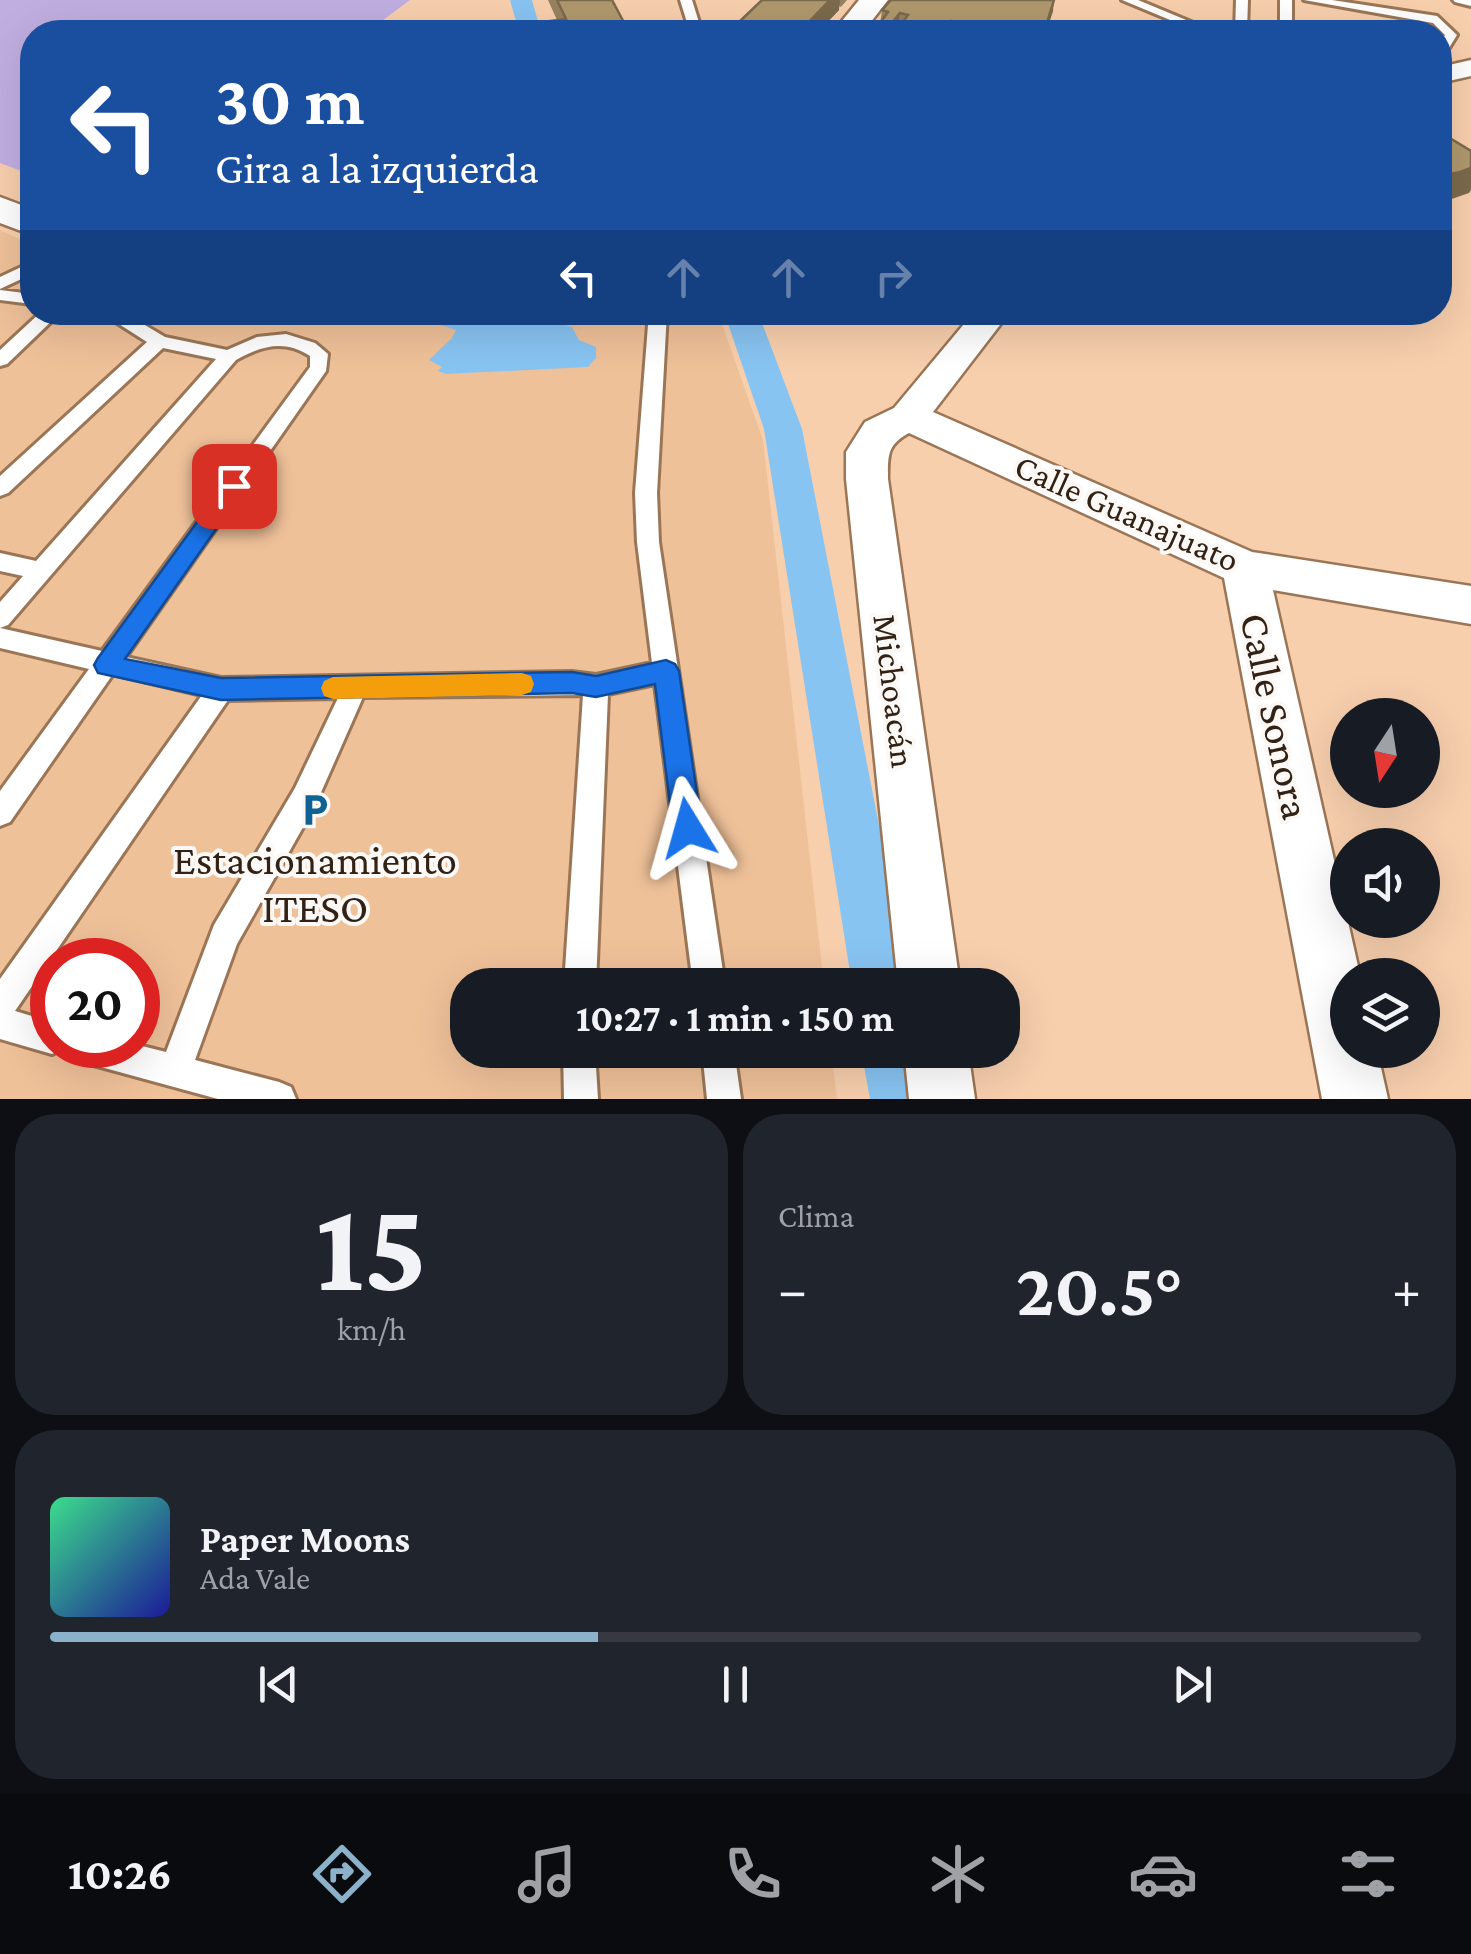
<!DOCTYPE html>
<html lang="es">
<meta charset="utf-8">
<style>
:root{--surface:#171b24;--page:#20242c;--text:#f1f3f6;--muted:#9ea1a6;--line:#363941;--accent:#8bb2ca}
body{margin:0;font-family:"Crimson Pro",serif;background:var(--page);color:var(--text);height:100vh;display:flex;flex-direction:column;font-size:38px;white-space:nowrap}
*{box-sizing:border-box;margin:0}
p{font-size:32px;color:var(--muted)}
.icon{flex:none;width:55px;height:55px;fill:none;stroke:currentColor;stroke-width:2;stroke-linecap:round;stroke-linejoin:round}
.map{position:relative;height:1099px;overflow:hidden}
.panel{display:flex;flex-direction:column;gap:15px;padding:15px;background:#0d0f14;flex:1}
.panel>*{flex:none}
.top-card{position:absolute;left:20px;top:20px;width:1432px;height:305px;border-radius:40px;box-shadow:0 10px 40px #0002;background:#1a4fa0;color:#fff;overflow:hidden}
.needle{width:65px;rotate:192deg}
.controls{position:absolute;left:1330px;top:698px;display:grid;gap:20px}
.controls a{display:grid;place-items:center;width:110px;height:110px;border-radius:50%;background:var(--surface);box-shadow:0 10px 40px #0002;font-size:50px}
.speed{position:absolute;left:30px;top:938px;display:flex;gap:20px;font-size:50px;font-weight:700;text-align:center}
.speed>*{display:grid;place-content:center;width:130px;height:130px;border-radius:50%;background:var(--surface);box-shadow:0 10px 40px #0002;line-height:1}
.speed .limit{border:15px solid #d22;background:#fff;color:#111}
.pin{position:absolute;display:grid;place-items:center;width:85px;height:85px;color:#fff;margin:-42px;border-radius:20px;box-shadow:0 5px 15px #0006}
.me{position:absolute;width:110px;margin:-55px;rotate:352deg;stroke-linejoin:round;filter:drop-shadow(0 0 8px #0008)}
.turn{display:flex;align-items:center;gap:35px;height:210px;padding:0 30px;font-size:45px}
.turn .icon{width:130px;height:130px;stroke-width:2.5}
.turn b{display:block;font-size:70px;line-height:85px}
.lanes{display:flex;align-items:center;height:95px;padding:0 30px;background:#0003;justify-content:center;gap:50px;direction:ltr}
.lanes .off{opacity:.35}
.big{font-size:75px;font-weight:700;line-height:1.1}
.panel .tile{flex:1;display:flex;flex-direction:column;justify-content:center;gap:15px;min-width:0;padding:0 35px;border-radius:40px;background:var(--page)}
.panel .dial{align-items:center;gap:0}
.dial b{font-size:130px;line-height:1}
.song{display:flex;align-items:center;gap:30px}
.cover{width:120px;height:120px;border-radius:15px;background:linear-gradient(135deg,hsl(150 70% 55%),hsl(240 70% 35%))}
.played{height:10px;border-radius:5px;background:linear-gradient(90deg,var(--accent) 40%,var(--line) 40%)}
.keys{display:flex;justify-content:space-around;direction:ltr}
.heat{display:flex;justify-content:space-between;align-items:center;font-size:55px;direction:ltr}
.panel .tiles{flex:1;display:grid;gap:15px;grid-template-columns:1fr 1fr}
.tile:last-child{grid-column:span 2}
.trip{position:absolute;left:450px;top:968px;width:570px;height:100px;border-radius:40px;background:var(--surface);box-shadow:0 10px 40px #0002;font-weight:700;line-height:100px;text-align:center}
.tab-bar{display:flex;height:160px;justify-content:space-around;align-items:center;background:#090b0e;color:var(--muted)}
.tab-bar .icon{width:70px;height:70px}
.tab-bar .current{color:var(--accent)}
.tab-bar b{font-size:45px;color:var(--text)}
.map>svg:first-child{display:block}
</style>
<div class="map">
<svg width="1471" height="1099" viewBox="0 0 1471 1099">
<rect width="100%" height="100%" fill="#f8cfad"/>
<path fill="#efc199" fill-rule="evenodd" d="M0 230 32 245V312L718 313 763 440 824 985H468V1050H831L837 1099H0ZM52 960H138V1045H52Z"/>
<path fill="#c1aee1" d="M0 0H410L367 32H32V175L0 163Z"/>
<path fill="#88c4f2" d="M427 313H541L543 319 572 327 579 340 596 347V358L588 367 446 374 438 371 442 367 429 360 452 338 456 330 435 323Z"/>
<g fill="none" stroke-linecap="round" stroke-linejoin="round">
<path fill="#88c4f2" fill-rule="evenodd" d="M510 0H532L541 32H519Z
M724 312H758L802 429 910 985H852L764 429Z
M861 1050H923L932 1099H870Z"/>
<g stroke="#9b7656" stroke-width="6">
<path id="service" d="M680 0H692L702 32H690Z
M1122 0H1138L1215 32H1199Z
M1236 0H1248L1247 32H1235Z
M1280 0H1292V28L1296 32 1280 29Z
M1304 0H1332L1437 16 1457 35 1444 56 1440 57V43L1445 35 1433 23Z
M1453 0H1471V6L1455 2Z
M1080 25 1097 29 1099 32H1076V26Z
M32 262V274L0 289V277Z
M0 290 32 294V304L0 300Z
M41 312H61L7 364 0 366V350Z
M100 312H123L165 337 227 350 257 337 286 334 315 343 328 354 326 371 126 657 221 678 572 672 596 675 652 663 637 542 635 493 649 312H667L657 493 659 542 725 985H693L655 684 608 694 596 985H564L583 695 363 697 315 806 237 944 195 1060 279 1082 291 1087 296 1099H218L79 1061 68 1056 64 1048 52 1054 0 1039V979L202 695 113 674 10 822 0 826V791L89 669 0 648V628L102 651 310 367V356C284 339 261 346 236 360L8 625 0 628V602L23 576 0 571V553L36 561 216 359 163 348 8 493 0 496V476L147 342ZM338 698 295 788 214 925 166 1052 138 1045H52V1022L15 1011 228 700Z
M563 1050H595L598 1099H564Z
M702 1050H734L741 1099H707Z"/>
</g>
<g stroke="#9b7656" stroke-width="5">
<path id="minor" d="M1471 60V76L1440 83V67Z
M974 312H1010L933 412 1252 552 1471 586V624L1273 590 1360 975H1348V1050H1377L1388 1099H1322L1224 578 909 433C887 445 888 455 888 479L960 985H898L846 479V452L865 422 894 408Z
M904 1050H968L975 1099H909Z"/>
</g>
<g stroke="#9b7656" stroke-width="5">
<path id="tertiary" d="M859 0H888L863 32H833Z
M0 197 32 209V235L0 223Z"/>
</g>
<use href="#service" fill="#fff" fill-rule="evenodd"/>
<use href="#minor" fill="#fff" fill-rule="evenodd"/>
<use href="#tertiary" fill="#fff" fill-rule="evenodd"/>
</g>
<path fill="#97835e" d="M548 0H612L629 32H552L550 21 557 20Z
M762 0H847L841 7 839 6V10L818 32H737V24Z
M882 10 1053 11 1046 32H879Z"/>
<path fill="#7b6a4c" d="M830 0H840L839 10 818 32H799Z
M1054 0 1053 11 1046 32H1044Z
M900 13 897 32H890V25Z
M1471 168V190L1469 193 1440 203V176Z"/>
<path fill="#b0986d" stroke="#7b6a4c" stroke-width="2.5" d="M557 0H612L629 32H555L550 21 566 19Z
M762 0H830L799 32H788L737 24Z
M891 0H1054L1044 32H1022L1005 30 1003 32H961L966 24 951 21 945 30 902 23 908 15 900 13 890 25 880 23 888 12 882 10Z
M1440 132 1471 151V168L1460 172 1440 176Z"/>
<path fill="#1a73e8" stroke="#114b97" stroke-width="2.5" d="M234 479 245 486 242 492 125 659 221 678 572 672 596 676 666 660 675 664 679 671 702 828 698 837 688 841 677 837 673 828 655 684 596 697 572 693 221 700 98 673 94 665 98 658 227 481Z"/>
<path fill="#f59e0b" d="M522 673 531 676 534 684 531 692 522 695 333 699 324 696 321 688 324 681 333 677Z"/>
<defs>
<g id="parking-bare" transform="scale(2.7)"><path d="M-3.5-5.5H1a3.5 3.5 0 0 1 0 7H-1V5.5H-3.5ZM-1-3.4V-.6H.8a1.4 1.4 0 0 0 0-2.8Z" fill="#0f6394" stroke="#fcf8f5" stroke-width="2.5" paint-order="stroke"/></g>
</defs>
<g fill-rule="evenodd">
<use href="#parking-bare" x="315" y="810"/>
</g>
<g text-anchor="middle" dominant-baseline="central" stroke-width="8" stroke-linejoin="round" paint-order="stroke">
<g font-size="35" fill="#312215" stroke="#fcf8f5">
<text transform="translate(1127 513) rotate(24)">Calle Guanajuato</text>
<text transform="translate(894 691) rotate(83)">Michoacán</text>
</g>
<g font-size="42" fill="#312215" stroke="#fcf8f5">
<text transform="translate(1276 716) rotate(78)">Calle Sonora</text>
</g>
<g font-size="42" fill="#312215" stroke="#fcf8f5">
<text x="315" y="859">Estacionamiento<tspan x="315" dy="48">ITESO</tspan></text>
</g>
</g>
</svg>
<div class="controls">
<a><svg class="needle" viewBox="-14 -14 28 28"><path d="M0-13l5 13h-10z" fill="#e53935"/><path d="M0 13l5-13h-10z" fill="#9ea1a6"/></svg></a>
<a><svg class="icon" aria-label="sound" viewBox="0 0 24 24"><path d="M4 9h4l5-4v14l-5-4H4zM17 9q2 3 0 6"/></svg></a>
<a><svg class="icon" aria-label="layers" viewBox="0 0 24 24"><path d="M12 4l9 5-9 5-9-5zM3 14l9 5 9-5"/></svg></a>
</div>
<div class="speed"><div class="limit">20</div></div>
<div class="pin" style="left:234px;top:486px;background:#d93025"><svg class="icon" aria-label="arrive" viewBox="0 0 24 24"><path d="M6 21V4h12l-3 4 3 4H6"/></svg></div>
<svg class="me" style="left:688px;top:828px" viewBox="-20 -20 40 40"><path d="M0-17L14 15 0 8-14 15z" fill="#1a73e8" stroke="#fff" stroke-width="4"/></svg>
<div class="trip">10:27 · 1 min · 150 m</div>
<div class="top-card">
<div class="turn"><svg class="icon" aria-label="left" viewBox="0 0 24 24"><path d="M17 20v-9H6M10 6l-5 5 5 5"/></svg><div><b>30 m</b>Gira a la izquierda</div></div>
<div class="lanes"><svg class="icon" aria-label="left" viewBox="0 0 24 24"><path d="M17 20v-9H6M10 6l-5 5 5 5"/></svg><svg class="icon off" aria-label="ahead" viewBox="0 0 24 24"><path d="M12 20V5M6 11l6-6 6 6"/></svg><svg class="icon off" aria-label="ahead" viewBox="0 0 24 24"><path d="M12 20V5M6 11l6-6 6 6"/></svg><svg class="icon off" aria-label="right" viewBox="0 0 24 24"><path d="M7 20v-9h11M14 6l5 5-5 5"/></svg></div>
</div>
</div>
<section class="panel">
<div class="tiles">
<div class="tile dial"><b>15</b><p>km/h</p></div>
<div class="tile"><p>Clima</p>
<div class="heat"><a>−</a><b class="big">20.5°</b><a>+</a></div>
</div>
<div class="tile">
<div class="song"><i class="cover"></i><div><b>Paper Moons</b><p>Ada Vale</p></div></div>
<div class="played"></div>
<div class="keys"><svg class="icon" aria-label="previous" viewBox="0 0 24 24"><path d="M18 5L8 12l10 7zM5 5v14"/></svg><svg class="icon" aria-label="pause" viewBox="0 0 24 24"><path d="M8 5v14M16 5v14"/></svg><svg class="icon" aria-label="next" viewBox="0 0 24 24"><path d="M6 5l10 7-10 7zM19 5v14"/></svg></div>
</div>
</div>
</section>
<nav class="tab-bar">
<b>10:26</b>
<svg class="icon current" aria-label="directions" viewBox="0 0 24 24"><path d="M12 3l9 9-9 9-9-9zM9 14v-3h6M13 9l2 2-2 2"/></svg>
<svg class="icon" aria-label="music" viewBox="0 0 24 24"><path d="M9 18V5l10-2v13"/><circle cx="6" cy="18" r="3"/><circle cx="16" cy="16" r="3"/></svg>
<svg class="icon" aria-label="phone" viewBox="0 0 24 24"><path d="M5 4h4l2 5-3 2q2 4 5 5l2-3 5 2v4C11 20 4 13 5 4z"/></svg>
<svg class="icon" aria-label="climate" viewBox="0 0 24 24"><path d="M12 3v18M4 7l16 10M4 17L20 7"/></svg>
<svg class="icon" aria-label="car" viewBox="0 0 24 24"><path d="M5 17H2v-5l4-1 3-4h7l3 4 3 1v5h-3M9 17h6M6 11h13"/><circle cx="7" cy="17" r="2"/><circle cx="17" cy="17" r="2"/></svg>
<svg class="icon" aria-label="filters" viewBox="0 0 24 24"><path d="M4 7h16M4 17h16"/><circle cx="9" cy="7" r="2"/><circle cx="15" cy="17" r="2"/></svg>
</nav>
